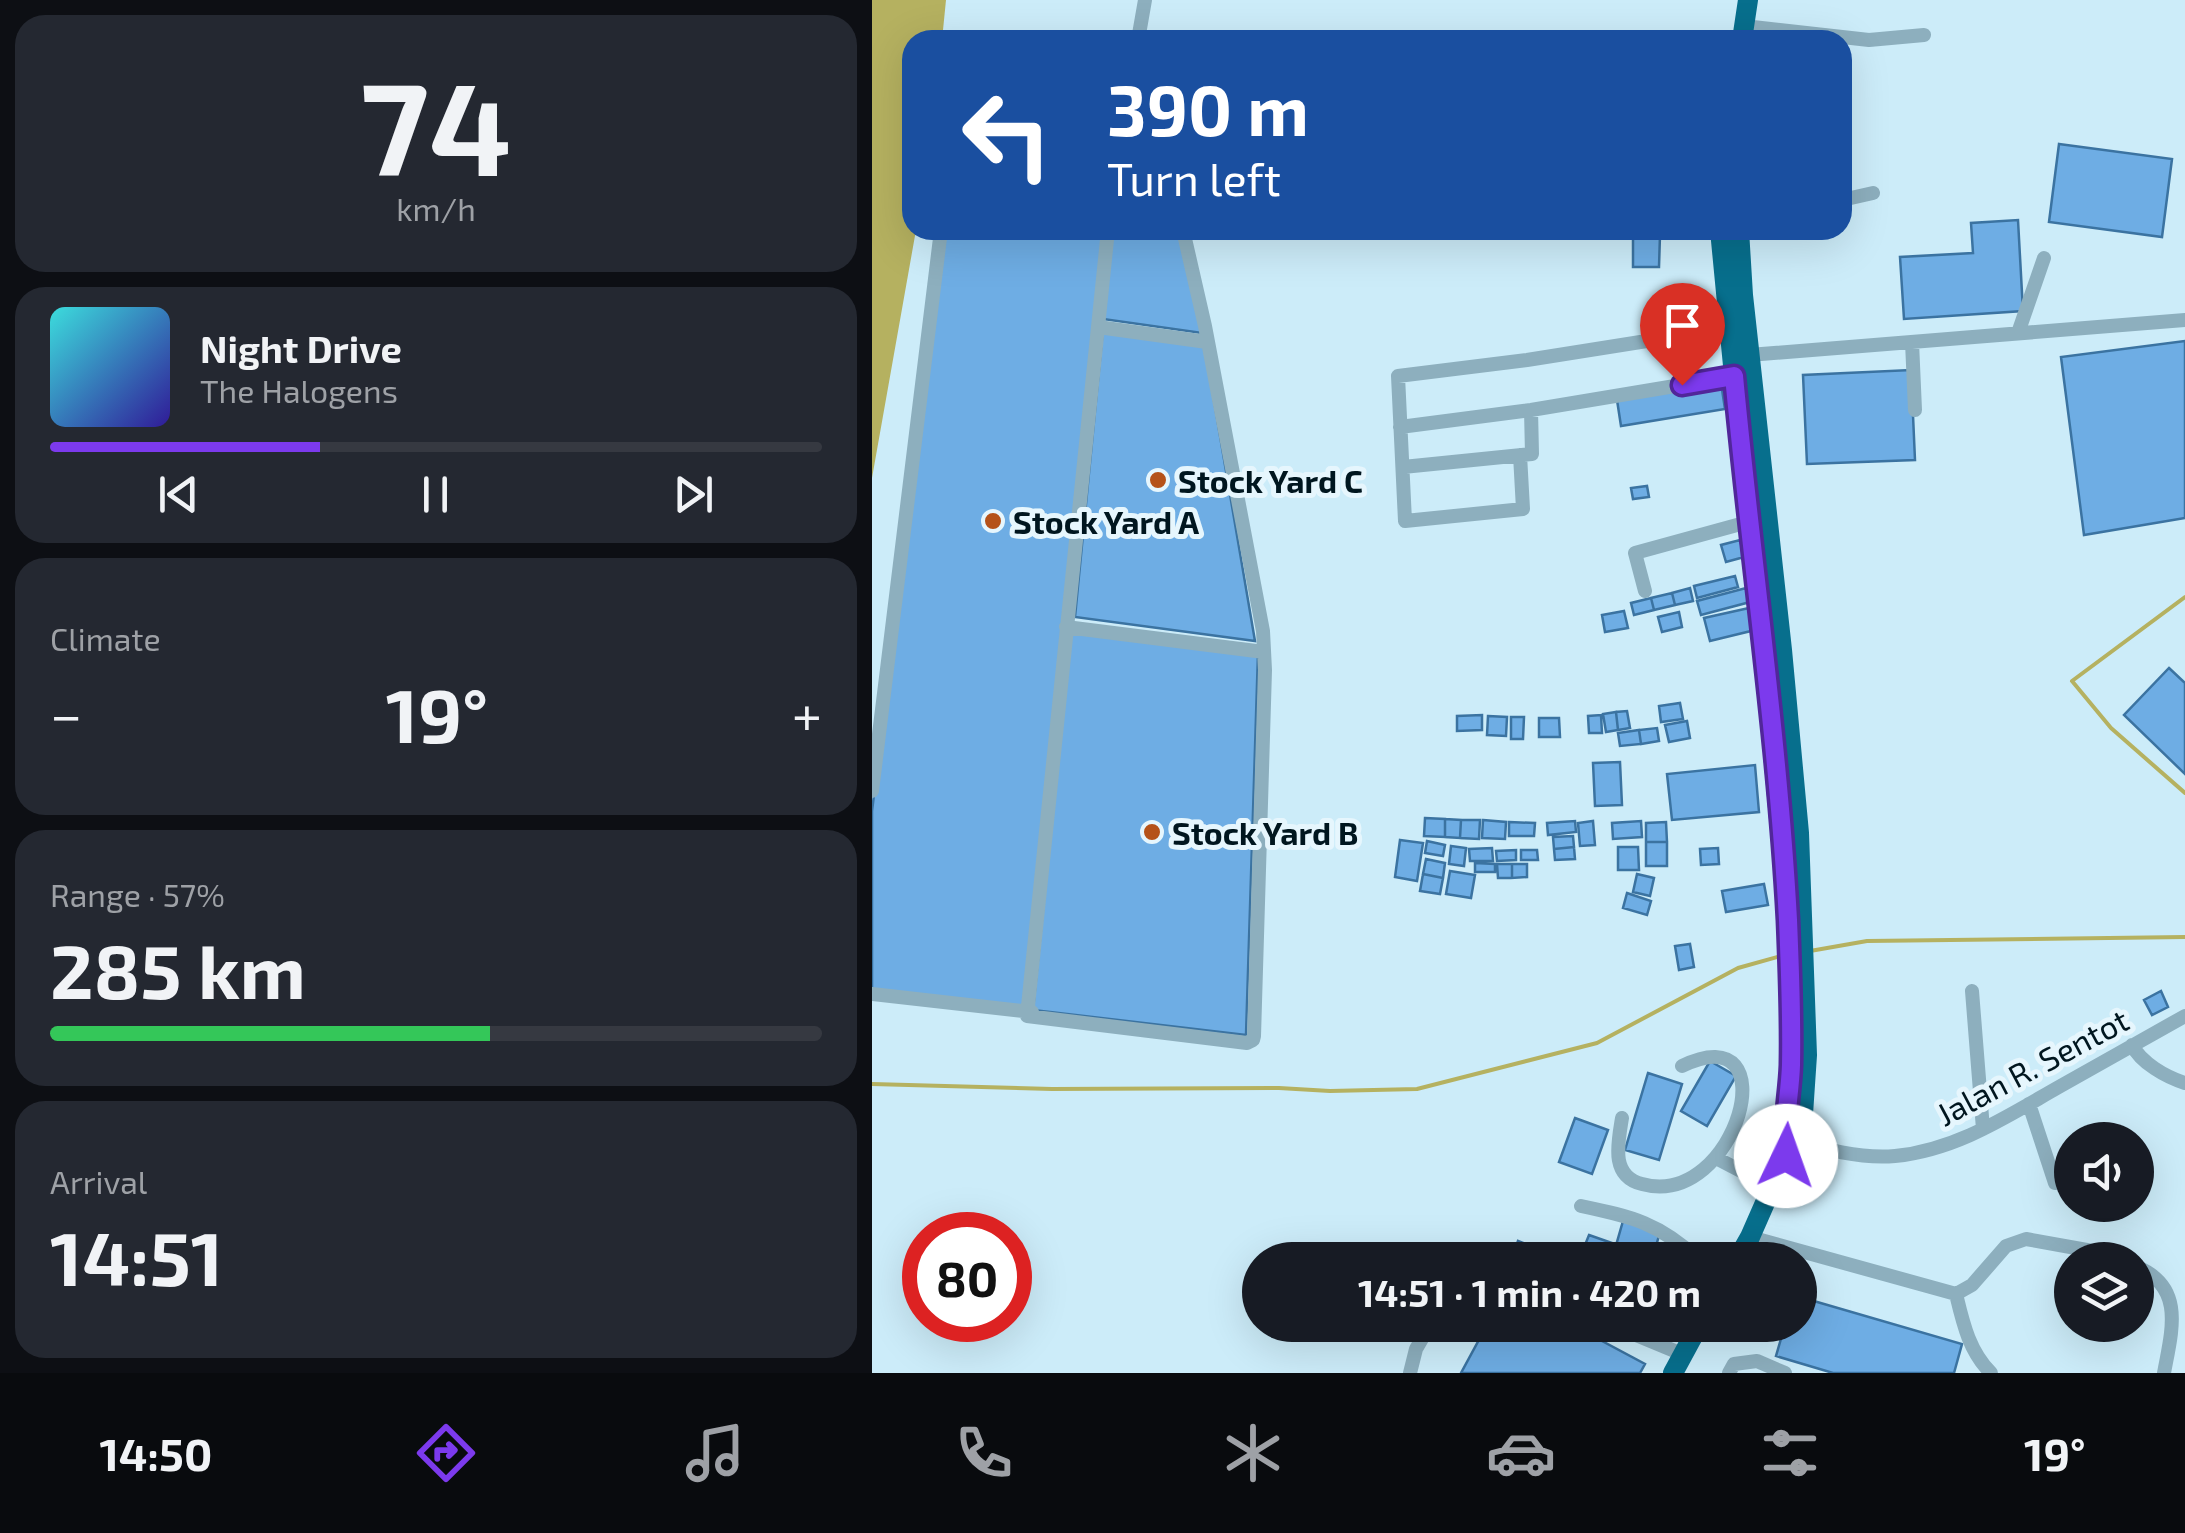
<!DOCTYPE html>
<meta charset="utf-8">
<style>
:root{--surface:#171b24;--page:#242831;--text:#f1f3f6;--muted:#9ea1a6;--line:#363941;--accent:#7c3aed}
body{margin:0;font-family:"Exo 2",sans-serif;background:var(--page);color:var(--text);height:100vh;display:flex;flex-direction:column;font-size:38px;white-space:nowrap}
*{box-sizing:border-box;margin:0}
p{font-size:32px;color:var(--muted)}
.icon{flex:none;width:55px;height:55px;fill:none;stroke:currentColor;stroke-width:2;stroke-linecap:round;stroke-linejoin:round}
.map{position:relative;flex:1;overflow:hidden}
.sheet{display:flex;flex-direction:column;gap:15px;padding:15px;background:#0d0f14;width:872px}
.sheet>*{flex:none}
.top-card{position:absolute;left:30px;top:30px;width:950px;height:210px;border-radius:30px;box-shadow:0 10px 40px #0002;background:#1a4fa0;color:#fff;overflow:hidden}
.fabs{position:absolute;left:1182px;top:1122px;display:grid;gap:20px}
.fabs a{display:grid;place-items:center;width:100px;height:100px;border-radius:50%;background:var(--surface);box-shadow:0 10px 40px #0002;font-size:50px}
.speed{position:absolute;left:30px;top:1212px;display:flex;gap:20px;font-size:50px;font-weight:700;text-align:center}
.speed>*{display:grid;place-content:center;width:130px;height:130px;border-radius:50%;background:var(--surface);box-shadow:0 10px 40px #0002;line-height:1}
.speed .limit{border:15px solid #d22;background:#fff;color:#111}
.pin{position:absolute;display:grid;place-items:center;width:85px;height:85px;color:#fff;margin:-102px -42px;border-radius:50% 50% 50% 0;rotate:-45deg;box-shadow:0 0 10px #0007}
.pin .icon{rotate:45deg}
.me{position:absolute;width:110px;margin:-55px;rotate:3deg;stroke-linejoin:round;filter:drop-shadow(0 0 8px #0008)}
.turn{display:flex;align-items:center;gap:35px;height:210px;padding:0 40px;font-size:45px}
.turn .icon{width:130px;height:130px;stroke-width:2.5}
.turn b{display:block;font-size:70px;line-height:85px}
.big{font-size:75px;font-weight:700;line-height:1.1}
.sheet .widget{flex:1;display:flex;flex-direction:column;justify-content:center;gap:15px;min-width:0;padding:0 35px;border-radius:30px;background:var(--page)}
.sheet .dial{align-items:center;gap:0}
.dial b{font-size:130px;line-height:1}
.song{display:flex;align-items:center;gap:30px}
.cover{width:120px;height:120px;border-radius:15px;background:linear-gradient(135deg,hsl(180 70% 55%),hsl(250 70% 35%))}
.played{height:10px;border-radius:5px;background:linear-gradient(90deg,var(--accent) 35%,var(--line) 35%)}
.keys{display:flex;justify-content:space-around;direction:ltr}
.heat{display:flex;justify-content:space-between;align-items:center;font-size:55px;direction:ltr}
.charge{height:15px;border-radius:8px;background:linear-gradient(90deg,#34c759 57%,var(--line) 0)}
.trip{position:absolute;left:370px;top:1242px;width:575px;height:100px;border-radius:50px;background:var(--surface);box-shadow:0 10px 40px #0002;font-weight:700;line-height:100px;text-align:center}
.menu{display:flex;height:160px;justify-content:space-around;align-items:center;background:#090b0e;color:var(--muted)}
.menu .icon{width:70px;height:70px}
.menu .selected{color:var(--accent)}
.menu b{font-size:45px;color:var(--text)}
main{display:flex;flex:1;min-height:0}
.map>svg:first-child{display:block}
</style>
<main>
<section class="sheet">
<div class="widget dial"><b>74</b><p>km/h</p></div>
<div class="widget">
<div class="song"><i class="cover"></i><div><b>Night Drive</b><p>The Halogens</p></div></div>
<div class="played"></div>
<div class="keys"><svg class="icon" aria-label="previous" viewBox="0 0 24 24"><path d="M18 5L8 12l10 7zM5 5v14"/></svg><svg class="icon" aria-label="pause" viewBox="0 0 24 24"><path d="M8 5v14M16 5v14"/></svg><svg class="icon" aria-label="next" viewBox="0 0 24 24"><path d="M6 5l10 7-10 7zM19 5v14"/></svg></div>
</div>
<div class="widget"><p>Climate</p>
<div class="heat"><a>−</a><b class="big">19°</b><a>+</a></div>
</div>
<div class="widget"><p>Range · 57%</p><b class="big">285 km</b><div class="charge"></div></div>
<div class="widget"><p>Arrival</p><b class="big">14:51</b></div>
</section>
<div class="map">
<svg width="1313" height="1373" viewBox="0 0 1313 1373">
<rect width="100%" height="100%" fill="#ccecf9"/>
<path fill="#b5b160" d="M0 0H74L70 40H40V230H44L0 478Z"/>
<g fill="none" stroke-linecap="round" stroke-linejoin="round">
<path stroke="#b5b160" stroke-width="4" d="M1313 597 1200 681 1239 728 1313 793
M938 951 995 941 1313 937
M0 1084 180 1089 407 1088 458 1091 545 1089 725 1043 866 968 909 956"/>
</g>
<path fill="#6eade4" stroke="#3b73a1" stroke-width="2.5" d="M1187 144 1300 159 1290 237 1177 222Z
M1146 220 1151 311 1032 319 1028 257 1101 253 1099 223Z
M72 230H235L154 1009 0 992V811Z
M241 230H307L330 333 231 319Z
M761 234 788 235 787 267H761Z
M231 329 332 342 383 641 203 617Z
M1313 341V518L1212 535 1189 357Z
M1039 370 1043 460 935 464 931 375Z
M849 383 853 409 749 426 745 400Z
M775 486 777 497 761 499 759 488Z
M868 540 872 557 854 562 849 545Z
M863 576 866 587 825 598 822 586Z
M818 588 821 601 803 605 800 593Z
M874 588 878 602 829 615 825 601Z
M800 593 803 605 782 610 779 598Z
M779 598 782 610 762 615 759 603Z
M877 608 883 630 838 641 832 618Z
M752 611 756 628 733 632 730 615Z
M807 612 810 627 790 632 786 617Z
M199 628 386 653 374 1035 161 1010Z
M1297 668 1313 683V774L1252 715Z
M808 703 811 719 789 722 787 706Z
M755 711 758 728 746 730 744 712Z
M744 712 746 730 734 732 731 714Z
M610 715V730L585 731V716Z
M729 715 730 733H717L716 716Z
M616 716 635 717 634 736 615 735Z
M639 717H652L651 739H639Z
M667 718H687L688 737H667Z
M815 721 818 738 797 742 793 725Z
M785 728 787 741 769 744 767 730Z
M767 730 769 744 748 746 746 733Z
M748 762 750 805 723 806 721 763Z
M883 765 887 812 800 820 795 774Z
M553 818 573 819V837L552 836Z
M573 819 589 820 588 838 573 837Z
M589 820H608L607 839 588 838Z
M611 820 634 822 633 839 610 838Z
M703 821 704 832 676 835 675 823Z
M721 821 723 845 708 846 706 823Z
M769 821 770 837 741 839 740 823Z
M637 822 663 823 662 836H637Z
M794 822 795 842H774V823Z
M701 836 702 847 682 849 681 837Z
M528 840 551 843 545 881 523 877Z
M555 841 573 845 571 856 553 853Z
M774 842H795V866H774Z
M579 846 594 848 592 866 577 864Z
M702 847 703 859 683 860 682 849Z
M746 847H766L767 870H746Z
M620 848 621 861H598L597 849Z
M846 848 847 864 829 865 828 849Z
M644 850V860L625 861 624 851Z
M649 850H665L666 860H649Z
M554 859 573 863 571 878 551 874Z
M603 863 623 864V872H603Z
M625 864H640V878H626Z
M640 864H655V877L640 878Z
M578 871 603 875 599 898 574 894Z
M551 874 571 878 568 894 548 891Z
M765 874 782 878 778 896 761 892Z
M892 884 896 905 854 912 850 891Z
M755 893 779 901 775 915 751 908Z
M818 944 822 967 807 970 803 946Z
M1289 991 1296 1007 1280 1015 1272 1000Z
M838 1061 864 1076 835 1126 809 1111Z
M776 1073 810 1084 787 1160 753 1150Z
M703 1118 736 1130 720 1174 687 1162Z
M751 1221 788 1232 782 1253 745 1242Z
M717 1235 780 1257 779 1260H723L709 1255Z
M646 1241 676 1253 674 1260H639Z
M928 1297 1090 1344 1082 1373H961L904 1356 913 1325H928Z
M615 1325H700L773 1364 768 1373H589Z"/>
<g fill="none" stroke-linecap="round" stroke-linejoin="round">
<path stroke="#8dafbe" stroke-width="14" d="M872 26 997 40 1052 35
M266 40 273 0
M970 200 1001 193
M236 230 155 1016 375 1043 381 1040 382 1036 393 670 391 631 333 326 311 230
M226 327 335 342
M1146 333 1172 258
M1040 342 1043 410
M877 355 1313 320
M528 427 659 410 869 375
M648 455 651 509 533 521 526 376 655 360 863 327
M531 467 660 454 659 410
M773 591 763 553 876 522
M194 627 392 652
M0 791 69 230
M1100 991 1111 1129
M0 994 160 1012
M1260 1045C1269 1063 1294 1077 1313 1083
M1157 1104 1183 1183
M750 1118C746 1143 738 1176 770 1184 865 1210 919 1013 810 1066
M918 1139C951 1149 988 1159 1023 1156 1084 1150 1134 1117 1185 1088 1228 1064 1270 1040 1313 1016
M844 1158 873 1173 899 1191
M709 1206C761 1217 787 1223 827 1260
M878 1237 1084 1294 1100 1285 1134 1246 1154 1239 1226 1252 1247 1260
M1265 1267C1313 1287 1300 1330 1292 1373
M1084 1294C1091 1323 1097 1351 1119 1373
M740 1325 810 1354
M538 1373 544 1349 558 1325
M857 1373 862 1364 885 1361 913 1373"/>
<path stroke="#076f8d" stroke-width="20" d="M870 40 876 0
M848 230 876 522 892 652 916 919 919 1065 912 1137 913 1149
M865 1260 878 1237 914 1155 924 1141 931 1114 935 1055 927 833 910 650 871 295 867 230
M801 1373 827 1325"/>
</g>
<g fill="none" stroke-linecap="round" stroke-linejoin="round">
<g stroke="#51269a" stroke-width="25">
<path id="route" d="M810 385 862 376C879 557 906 738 916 920 918 968 920 1017 919 1065 918 1095 911 1125 914 1156"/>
</g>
<use href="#route" stroke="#7c3aed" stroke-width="18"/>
</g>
<g fill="#b55219" stroke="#e6f6fd" stroke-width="4">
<circle cx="286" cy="480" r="10"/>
<circle cx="121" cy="521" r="10"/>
<circle cx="280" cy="832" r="10"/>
</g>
<g text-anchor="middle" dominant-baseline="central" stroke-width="10" stroke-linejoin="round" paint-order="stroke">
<g font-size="32" font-weight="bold" fill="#00161f" stroke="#e6f6fd" text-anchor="start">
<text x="306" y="480">Stock Yard C</text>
<text x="141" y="521">Stock Yard A</text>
<text x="300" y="832">Stock Yard B</text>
</g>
<g font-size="32" fill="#00161f" stroke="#e6f6fd">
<text transform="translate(1160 1066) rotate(-28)">Jalan R. Sentot</text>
</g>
</g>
</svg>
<div class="fabs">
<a><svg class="icon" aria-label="sound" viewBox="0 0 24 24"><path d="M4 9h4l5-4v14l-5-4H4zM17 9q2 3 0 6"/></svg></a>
<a><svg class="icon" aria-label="layers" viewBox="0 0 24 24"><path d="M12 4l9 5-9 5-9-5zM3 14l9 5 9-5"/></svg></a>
</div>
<div class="speed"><div class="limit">80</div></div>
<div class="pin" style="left:810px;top:385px;background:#d93025"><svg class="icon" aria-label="arrive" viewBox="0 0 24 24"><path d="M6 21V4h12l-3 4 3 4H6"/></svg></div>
<svg class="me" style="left:914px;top:1156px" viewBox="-20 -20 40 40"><circle r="19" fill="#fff"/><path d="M0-13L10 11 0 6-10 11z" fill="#7c3aed"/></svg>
<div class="trip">14:51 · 1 min · 420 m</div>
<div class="top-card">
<div class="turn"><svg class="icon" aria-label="left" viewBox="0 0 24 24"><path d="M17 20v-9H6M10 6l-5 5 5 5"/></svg><div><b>390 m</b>Turn left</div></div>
</div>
</div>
</main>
<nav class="menu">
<b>14:50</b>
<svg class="icon selected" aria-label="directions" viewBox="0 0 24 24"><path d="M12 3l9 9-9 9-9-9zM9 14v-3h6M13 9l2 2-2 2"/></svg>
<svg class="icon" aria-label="music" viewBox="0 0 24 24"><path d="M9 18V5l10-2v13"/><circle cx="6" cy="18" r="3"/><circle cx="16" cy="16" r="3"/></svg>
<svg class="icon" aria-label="phone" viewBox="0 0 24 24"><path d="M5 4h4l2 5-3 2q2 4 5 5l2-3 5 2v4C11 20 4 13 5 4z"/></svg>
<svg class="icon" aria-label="climate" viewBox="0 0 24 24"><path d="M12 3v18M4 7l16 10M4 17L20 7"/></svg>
<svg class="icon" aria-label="car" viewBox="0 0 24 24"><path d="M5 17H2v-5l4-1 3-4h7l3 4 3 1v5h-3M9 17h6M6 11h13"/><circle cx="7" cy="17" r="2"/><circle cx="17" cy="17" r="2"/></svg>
<svg class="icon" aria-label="filters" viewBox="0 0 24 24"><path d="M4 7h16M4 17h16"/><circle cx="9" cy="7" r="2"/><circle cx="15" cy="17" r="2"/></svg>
<b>19°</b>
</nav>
